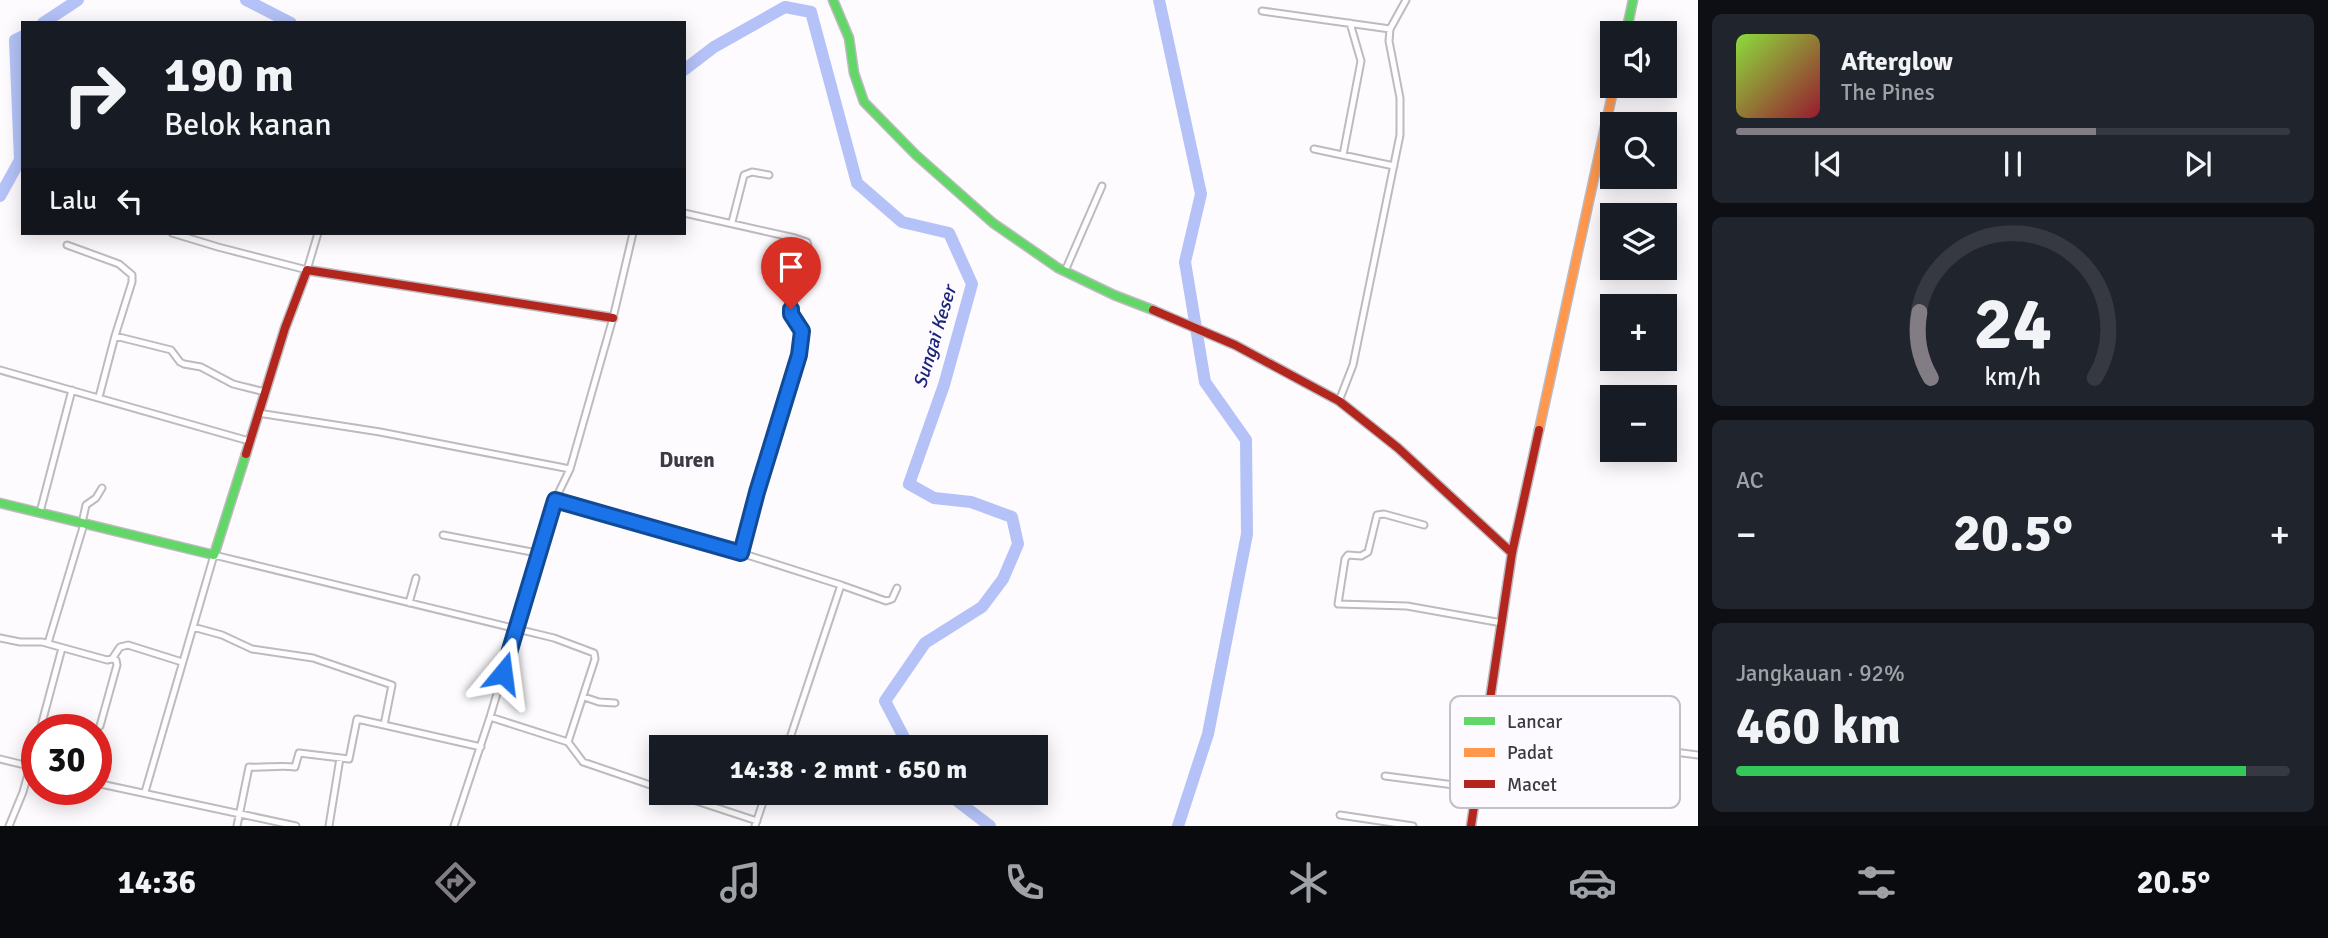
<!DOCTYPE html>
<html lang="id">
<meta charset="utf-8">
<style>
:root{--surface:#171b24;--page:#20242c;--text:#f1f3f6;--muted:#9ea1a6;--line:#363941;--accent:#827d84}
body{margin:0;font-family:Signika,sans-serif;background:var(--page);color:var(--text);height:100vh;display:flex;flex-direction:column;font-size:26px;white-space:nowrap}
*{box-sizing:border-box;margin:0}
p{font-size:23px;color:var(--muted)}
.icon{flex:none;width:38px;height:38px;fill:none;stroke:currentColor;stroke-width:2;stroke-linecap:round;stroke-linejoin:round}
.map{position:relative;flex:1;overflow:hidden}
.drawer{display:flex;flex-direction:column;gap:14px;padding:14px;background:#0d0f14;width:630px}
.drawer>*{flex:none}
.hud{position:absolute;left:21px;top:21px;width:665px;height:214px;border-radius:0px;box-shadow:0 4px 18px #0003;background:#171b24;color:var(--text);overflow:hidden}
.tools{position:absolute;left:1600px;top:21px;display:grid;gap:14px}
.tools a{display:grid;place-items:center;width:77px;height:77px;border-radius:0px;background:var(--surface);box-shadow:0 4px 18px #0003;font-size:35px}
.speed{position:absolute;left:21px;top:714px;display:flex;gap:14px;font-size:35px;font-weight:700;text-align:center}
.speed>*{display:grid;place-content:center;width:91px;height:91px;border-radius:50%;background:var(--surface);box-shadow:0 4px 18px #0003;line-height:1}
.speed .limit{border:10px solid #d22;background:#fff;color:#111}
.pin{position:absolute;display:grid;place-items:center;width:60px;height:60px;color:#fff;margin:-72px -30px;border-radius:50% 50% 50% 0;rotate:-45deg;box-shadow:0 0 7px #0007}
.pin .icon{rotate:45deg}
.me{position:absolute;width:77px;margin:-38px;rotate:16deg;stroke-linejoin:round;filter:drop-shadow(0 0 5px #0008)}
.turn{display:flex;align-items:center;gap:24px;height:147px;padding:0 28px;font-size:32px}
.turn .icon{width:91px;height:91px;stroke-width:2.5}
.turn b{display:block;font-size:49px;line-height:60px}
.then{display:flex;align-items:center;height:66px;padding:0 28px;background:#0003;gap:14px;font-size:26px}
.big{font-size:52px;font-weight:700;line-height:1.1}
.drawer .tile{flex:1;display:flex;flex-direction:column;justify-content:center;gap:10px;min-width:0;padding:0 24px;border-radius:10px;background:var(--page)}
.drawer .dial{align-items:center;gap:0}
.dial svg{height:182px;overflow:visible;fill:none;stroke:var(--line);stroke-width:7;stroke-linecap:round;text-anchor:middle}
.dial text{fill:var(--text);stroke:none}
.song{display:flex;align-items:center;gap:21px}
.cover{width:84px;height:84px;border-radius:10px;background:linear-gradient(135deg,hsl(90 70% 55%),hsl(350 70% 35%))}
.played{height:7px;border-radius:4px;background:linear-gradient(90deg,var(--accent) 65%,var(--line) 65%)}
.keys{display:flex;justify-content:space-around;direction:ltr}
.heat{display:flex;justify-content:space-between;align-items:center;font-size:38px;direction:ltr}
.charge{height:10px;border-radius:5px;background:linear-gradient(90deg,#34c759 92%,var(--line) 0)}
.trip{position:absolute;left:649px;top:735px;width:399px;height:70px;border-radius:0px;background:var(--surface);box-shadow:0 4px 18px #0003;font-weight:700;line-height:70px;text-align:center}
.menu{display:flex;height:112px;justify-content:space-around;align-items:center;background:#090b0e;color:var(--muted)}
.menu .icon{width:49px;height:49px}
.menu .current{color:var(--accent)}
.menu b{font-size:32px;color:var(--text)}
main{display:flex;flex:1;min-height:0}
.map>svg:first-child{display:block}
</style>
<main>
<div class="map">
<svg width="1698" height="826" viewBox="0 0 1698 826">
<rect width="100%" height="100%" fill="#fdfbfe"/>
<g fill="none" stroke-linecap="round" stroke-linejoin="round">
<path stroke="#b4c2f7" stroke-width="12" d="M246 0 291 23
M1159 0 1201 194 1185 262 1205 382 1246 440 1247 534 1208 734 1178 826
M43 23 78 0
M684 70 714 47 785 7 811 12 857 183 902 222 949 233 972 284 944 385 909 484 934 498 971 502 1012 517 1018 544 1003 579 982 607 925 643 885 701 909 747
M0 196 20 160 15 40 23 36
M947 793 990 826"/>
<g stroke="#bdbac0" stroke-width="9">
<path id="street" d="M1262 11 1390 29
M1314 149 1394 166
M1343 155 1361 61 1350 23
M684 213 795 238 807 242 808 246 791 309V314L801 331 799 355 757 492 741 553
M732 222 744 175 752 172 769 175
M172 233 218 247 307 270 318 233
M67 245 119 264 132 275V282L115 336
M1065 271 1102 186
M0 370 249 441
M99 397 115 336 171 350 180 362 184 364 201 367 233 384 265 392
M1339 401 1353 365 1400 135V98L1389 41 1390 29 1406 0
M258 413 380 432 570 469
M555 500 570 469 613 318 633 233
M40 512 72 390
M82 523 86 505 96 498 102 488
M1424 525 1384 514 1377 515 1368 552 1361 556 1348 555 1345 559 1338 604 1407 606 1502 623
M443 535 537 553
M841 585 886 601 892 599 897 588
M409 603 416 578
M193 627 222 635 252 649 313 658 392 685 384 725 481 747
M0 638 20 642H42L107 660 112 659 120 647 128 645 182 662
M48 643 84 524
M584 697 599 702 615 703
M490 717 568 742 583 762 662 789
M100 726 117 665 116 660 112 659
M1487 728 1698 755
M40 730 62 648
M0 759 37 768
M1385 776 1477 788
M96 783 296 826
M145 792 214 555 554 638 594 653 595 659 568 742
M672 793 757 821
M1340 815 1413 826
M9 826 23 792 37 741
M237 826 249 767C265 768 279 765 295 767L299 753 349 759 357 719 384 725
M329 826 340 758
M454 826 490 717 555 500 741 553 841 585 787 747
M755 826 766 793"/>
</g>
<g stroke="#bdbac0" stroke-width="11">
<path id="fast" d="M833 0 849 38 854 73 864 102 916 155 993 223 1058 268 1114 295 1153 310
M1626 33 1633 0
M0 503 214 555 246 454"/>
</g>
<g stroke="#bdbac0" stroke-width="11">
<path id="slow" d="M1539 430 1614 86"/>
</g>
<g stroke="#bdbac0" stroke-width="11">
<path id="jam" d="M1153 310 1235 345 1339 401 1398 448 1512 553
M246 454 285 328 307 270 613 318
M1471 826 1512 553 1539 430"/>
</g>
<use href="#street" stroke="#fffeff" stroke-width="5"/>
<use href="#fast" stroke="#63d668" stroke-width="8"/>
<use href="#slow" stroke="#ff974d" stroke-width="8"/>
<use href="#jam" stroke="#b3261e" stroke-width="8"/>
</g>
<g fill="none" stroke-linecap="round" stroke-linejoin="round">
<g stroke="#114b97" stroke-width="18">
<path id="route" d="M503 673 555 500 741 553 757 492 799 355 802 331 791 314V309"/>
</g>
<use href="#route" stroke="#1a73e8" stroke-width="12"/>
</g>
<g text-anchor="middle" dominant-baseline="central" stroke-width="7" stroke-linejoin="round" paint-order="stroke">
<g font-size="19" font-style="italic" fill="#1c2578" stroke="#fdfaff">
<text transform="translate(935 337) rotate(-73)">Sungai Keser</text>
</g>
<g font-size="21" font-weight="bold" fill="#3f3943" stroke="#fdfaff">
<text x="687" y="460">Duren</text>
</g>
</g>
<rect x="1450" y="696" width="230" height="112" rx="10" fill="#fdfaff" stroke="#c4c0c7" stroke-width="2"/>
<rect x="1464" y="717" width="31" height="8" fill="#63d668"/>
<rect x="1464" y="748" width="31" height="9" fill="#ff974d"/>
<rect x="1464" y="780" width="31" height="8" fill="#b3261e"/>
<g font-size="19" fill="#3f3943">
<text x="1507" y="728">Lancar</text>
<text x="1507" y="759">Padat</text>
<text x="1507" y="791">Macet</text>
</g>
</svg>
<div class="tools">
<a><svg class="icon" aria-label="sound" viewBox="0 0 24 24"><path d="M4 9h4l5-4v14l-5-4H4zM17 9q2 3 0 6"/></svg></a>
<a><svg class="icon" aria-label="search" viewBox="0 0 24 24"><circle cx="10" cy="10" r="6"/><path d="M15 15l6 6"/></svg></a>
<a><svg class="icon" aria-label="layers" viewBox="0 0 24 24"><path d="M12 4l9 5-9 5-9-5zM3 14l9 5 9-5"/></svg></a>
<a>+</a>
<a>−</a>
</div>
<div class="speed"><div class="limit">30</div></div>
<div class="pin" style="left:791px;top:309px;background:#d93025"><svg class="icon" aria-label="arrive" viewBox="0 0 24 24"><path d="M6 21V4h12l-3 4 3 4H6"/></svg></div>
<svg class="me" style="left:503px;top:673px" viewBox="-20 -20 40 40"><path d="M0-17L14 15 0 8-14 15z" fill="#1a73e8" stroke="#fff" stroke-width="4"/></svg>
<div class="trip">14:38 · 2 mnt · 650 m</div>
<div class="hud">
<div class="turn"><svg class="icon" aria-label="right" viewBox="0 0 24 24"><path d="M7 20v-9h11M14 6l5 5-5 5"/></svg><div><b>190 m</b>Belok kanan</div></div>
<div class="then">Lalu<svg class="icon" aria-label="left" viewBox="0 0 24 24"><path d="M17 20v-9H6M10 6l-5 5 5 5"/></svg></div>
</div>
</div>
<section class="drawer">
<div class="tile">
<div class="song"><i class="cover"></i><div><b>Afterglow</b><p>The Pines</p></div></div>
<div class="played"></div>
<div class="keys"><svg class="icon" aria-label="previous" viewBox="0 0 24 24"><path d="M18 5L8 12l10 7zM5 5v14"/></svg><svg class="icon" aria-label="pause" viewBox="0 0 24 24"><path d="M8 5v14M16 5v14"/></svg><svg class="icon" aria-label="next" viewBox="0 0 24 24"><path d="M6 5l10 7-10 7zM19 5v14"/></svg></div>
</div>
<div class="tile dial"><svg viewBox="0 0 100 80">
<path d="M14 69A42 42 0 1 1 86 69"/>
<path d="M14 69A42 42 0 0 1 9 40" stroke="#827d84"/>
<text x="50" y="56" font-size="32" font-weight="700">24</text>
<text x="50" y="72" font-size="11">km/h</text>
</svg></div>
<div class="tile"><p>AC</p>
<div class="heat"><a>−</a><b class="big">20.5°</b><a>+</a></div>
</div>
<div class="tile"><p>Jangkauan · 92%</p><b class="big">460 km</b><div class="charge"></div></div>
</section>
</main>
<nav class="menu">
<b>14:36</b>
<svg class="icon current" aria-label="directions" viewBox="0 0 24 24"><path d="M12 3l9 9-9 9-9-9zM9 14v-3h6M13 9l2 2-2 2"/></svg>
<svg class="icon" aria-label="music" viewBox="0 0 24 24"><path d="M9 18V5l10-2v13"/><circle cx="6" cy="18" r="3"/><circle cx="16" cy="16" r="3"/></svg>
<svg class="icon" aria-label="phone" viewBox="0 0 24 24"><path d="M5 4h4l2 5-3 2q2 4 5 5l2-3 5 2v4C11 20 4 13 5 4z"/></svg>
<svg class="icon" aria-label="climate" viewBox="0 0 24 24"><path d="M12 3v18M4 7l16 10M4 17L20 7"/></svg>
<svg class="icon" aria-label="car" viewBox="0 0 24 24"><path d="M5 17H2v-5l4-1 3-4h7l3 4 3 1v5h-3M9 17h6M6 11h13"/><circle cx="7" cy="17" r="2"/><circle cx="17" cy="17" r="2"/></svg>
<svg class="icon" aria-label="filters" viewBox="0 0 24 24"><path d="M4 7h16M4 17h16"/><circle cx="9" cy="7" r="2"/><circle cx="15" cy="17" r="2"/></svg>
<b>20.5°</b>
</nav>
